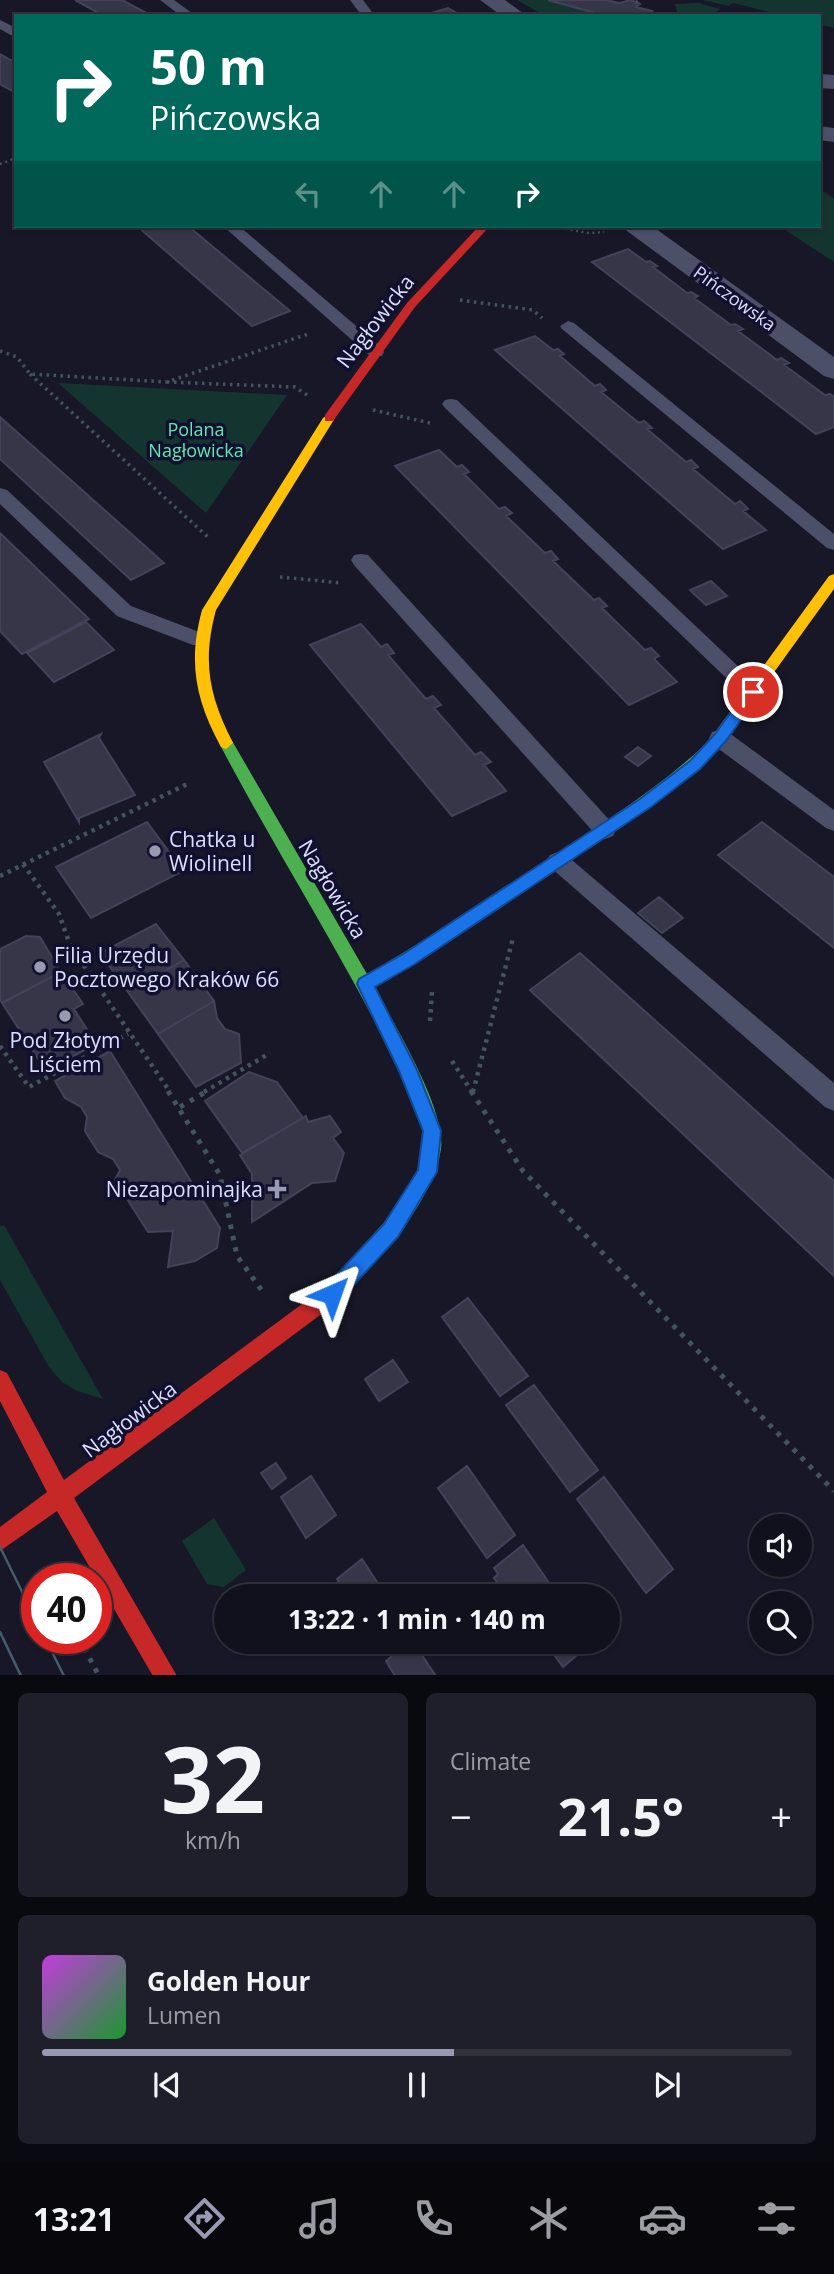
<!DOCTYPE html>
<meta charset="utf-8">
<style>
:root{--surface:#11111d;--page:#1e1f2a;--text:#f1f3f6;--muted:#9c9da4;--line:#30313b;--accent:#9899b3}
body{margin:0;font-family:"Open Sans",sans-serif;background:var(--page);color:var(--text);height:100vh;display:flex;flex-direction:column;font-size:26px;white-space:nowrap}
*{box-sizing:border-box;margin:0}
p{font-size:23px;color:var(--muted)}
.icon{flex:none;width:38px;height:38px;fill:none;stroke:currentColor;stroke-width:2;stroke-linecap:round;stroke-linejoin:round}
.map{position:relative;height:1675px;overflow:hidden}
.drawer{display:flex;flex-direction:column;gap:18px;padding:18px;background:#090910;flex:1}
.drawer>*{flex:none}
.hud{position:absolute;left:14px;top:14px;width:807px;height:214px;border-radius:0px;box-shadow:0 2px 5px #0004,0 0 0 2px var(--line);background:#00695c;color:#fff;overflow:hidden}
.buttons{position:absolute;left:749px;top:1514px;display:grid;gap:14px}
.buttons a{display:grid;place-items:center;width:63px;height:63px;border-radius:50%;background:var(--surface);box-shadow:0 2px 5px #0004,0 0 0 2px var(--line);font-size:35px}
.speed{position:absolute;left:21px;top:1563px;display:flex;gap:14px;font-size:35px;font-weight:700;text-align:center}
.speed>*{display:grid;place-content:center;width:91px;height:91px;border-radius:50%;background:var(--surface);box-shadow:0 2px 5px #0004,0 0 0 2px var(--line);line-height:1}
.speed .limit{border:10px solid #d22;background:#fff;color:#111}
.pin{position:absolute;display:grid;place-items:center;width:60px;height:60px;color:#fff;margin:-30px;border:4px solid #fff;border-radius:50%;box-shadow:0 2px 7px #0007}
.me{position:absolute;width:77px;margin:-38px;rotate:43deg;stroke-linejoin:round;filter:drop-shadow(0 0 5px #0008)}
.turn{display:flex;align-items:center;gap:24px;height:147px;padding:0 21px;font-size:32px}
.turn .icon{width:91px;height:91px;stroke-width:2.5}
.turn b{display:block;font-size:49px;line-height:60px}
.lanes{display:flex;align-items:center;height:66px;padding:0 21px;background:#0003;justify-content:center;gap:35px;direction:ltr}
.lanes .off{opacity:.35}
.big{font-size:52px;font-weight:700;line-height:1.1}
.drawer .tile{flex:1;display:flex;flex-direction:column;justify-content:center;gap:10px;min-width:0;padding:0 24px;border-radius:10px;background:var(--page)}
.drawer .dial{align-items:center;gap:0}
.dial b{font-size:91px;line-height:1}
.song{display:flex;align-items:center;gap:21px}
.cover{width:84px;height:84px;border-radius:10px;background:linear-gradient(135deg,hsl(290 70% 55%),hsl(130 70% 35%))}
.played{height:7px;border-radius:4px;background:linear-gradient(90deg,var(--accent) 55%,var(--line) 55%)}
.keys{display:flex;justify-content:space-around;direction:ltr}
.heat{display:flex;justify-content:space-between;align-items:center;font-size:38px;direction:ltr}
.drawer .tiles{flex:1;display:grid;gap:18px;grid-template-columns:1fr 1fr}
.tile:last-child{grid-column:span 2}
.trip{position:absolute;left:214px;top:1584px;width:406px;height:70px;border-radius:35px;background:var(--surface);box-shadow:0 2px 5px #0004,0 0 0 2px var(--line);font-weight:700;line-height:70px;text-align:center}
.dock{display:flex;height:112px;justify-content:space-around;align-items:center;background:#07070c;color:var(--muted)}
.dock .icon{width:49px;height:49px}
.dock .selected{color:var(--accent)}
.dock b{font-size:32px;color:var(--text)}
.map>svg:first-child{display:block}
</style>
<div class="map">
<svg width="834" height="1676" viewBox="0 0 834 1676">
<rect width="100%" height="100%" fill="#171727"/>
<path fill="#143430" d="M517 0H548L606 16H545Z
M703 0H834V28L819 24V16H785L733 3 728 6Z
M699 3 720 9 711 16H678L675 4Z
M819 189 834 198V262L779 226H819Z
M58 383 287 395 206 513Z
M4 1225 103 1399 77 1391 62 1382 49 1367 0 1280V1226Z
M214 1518 246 1570 224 1587 207 1584 182 1541Z"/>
<path fill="#363648" stroke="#42425a" stroke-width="2" d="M75 0H122L152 16H104Z
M548 0H606L619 3 631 0 640 4 636 7 652 11 645 16H606Z
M448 8 462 16H436L431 13Z
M0 54 16 63V93L0 84Z
M137 226H188L290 311 252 326Z
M628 249 646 262 650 261 657 266 653 267 687 293 691 292 698 296 694 298 731 325 735 324 743 329 738 331 777 360 781 358 789 363 784 365 825 395 830 394 834 397V427L816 434 592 262Z
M535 336 553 350 558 349 564 354 560 356 595 386 600 384 606 390 601 392 639 423 644 421 652 428 647 429 686 462 691 460 698 467 693 469 735 504 740 501 748 509 743 511 766 530 723 549 495 350Z
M0 417 164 563 131 580 0 459Z
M439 450 457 467 462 465 469 472 464 474 499 509 505 507 512 513 506 516 545 553 551 551 558 559 553 561 594 600 599 598 607 606 602 608 645 650 651 648 659 656 654 659 677 682 629 705 395 466Z
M0 533 89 619 22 654 0 631Z
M711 581 727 596 706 605 690 590Z
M86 622 114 650 54 682 27 653Z
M361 624 381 647 387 644 394 653 388 655 426 699 433 696 441 705 434 708 475 755 481 752 491 762 484 765 506 791 452 816 310 645Z
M101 734 99 738 135 795 79 818V822L44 762Z
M638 747 651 756 638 766 625 757Z
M147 822 183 871 91 918 56 867Z
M762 822 834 877V948L718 855Z
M659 897 683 918 662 933 638 913Z
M156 924 184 960 128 992 100 953Z
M26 936 40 937 61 972 2 1003 0 999V949Z
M580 953 834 1181V1276L530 990Z
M184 960 214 1001 158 1034 128 992Z
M61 972 83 1004 74 1009 96 1044 46 1071 2 1003Z
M214 1001 217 1018 225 1029 239 1034 241 1063 196 1087 158 1034Z
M110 1051 220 1228 217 1248 195 1261 168 1267 173 1231 148 1232 115 1180 120 1170 113 1159 98 1152 85 1131 87 1117 81 1107 65 1098 55 1081Z
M249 1072 277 1082 303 1118 242 1153 205 1101Z
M306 1116 308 1122 330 1116 341 1132 333 1138 344 1153 335 1181 312 1183 252 1222V1174L240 1155Z
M468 1298 528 1376 500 1396 442 1317Z
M393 1360 408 1382 379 1401 365 1379Z
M534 1385 598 1470 570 1492 506 1405Z
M276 1463 286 1478 272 1489 261 1473Z
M467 1466 515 1535 487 1558 438 1488Z
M311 1476 336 1515 306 1538 281 1497Z
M604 1477 673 1569 646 1593 577 1499Z
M523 1545 558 1596H506L494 1578 498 1574 494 1568Z
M362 1559 386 1596H347L337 1579Z
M409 1642H413L436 1676H395L386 1661Z
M545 1642H590L591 1643 563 1667Z"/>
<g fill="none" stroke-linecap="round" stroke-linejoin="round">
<path stroke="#435460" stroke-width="2.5" stroke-dasharray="2 3.5" stroke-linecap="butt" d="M636 2 639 0
M0 164 16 158
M549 226 589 233 604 232"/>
<path stroke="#435460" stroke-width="3.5" stroke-dasharray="2.5 4.5" stroke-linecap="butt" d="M460 300 533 310 542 318
M0 351 17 357 30 374 167 382 311 333
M30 374 210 539
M167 382 295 387 307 395
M373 410 430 423
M280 577 342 583"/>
<path stroke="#435460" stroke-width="4.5" stroke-dasharray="3.5 5" stroke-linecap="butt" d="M23 864 59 914 70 945 170 1092
M0 876 187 784
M430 1021 432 991
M0 1046 29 1087 128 1034
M452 1061 472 1092
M204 1092 270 1053
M473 1092 513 938"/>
<path stroke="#435460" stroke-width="5" stroke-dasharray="4.5 7" stroke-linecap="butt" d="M168 1091 220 1175 237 1256 263 1292
M471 1091 523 1171 834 1491
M180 1107 207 1091
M79 1638 99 1676"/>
<path fill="#4c4f68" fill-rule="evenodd" d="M160 0H174L196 16H181Z
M350 0H363L375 16H362Z
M0 20 16 28V38L0 29Z
M223 226H239L382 348 384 352 382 356H370Z
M568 321 574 323 834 534V550L827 548 562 329 560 326Z
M451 399 457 400 760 687 763 692 760 697 753 699 746 697 445 408 442 404 445 400Z
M0 488 7 490 131 606 207 635 210 640 207 645H193L117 616 0 504Z
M361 554 368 555 613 824 616 830 613 836 605 839 597 836 354 565 351 560 354 555Z
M720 730 728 732 834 810V831L826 828 712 744 709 738 712 732Z
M558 852 566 855 834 1083V1111L825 1107 550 867 546 861 550 855Z"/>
<path fill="#4c4f68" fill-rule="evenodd" d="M480 0H505L527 16H502Z
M819 74 834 75V89L819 88Z
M819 126 834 128V142L819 140Z
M623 226H652L834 357V379L824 376 627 231Z"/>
<path fill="#4caf50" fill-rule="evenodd" d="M226 737 231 739 367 974C429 939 488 898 548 859 603 823 659 788 708 742L713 740 720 746 682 783 642 813 443 945 374 987C394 1024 446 1109 441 1149 437 1174 424 1197 411 1217 401 1233 385 1257 368 1264L361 1262 358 1255 361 1248C387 1220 420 1185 423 1145 425 1109 400 1072 385 1041 333 940 272 844 219 743Z"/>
<path fill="#ffc107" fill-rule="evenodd" d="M329 414 335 418 216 610C202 662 209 696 233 743L226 749 221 747C195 699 188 662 202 610L323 418Z
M834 574V589L718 750H708L706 746 708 742 829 576Z"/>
<path fill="#c62828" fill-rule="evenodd" d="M479 226H490L415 307 333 421H325V415L407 303Z
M368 1246 375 1248 378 1255 375 1262 339 1301 74 1498 177 1676H153L57 1511 0 1551V1527L47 1492 0 1401V1370L7 1373 64 1480 325 1287 361 1248Z"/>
<path stroke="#445e6d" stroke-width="2.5" d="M0 1547 37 1622
M0 1632 21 1676
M45 1638 64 1676"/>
</g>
<path fill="#1a73e8" stroke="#114b97" stroke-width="2" d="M753 687 761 692 759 695 725 742 700 769 651 807 415 964 375 987 417 1070 441 1131 437 1172 398 1237 339 1301 332 1304 325 1301 322 1294 325 1287 384 1224 418 1170 423 1131 399 1071 357 984 359 979 403 954 640 799 690 761 715 734 748 688Z"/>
<g fill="#9899b3" stroke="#11102e" stroke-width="2.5">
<circle cx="155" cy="851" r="7"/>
<circle cx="40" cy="967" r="7"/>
<circle cx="65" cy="1016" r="7"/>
<path d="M273.5 1178.5h7v7h7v7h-7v7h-7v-7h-7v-7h7z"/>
</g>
<g text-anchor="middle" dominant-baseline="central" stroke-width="7" stroke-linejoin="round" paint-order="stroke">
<g font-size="18" fill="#dddfff" stroke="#11102e">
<text transform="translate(735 298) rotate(36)">Pińczowska</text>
</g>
<g font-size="18" fill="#61e7b0" stroke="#11102e">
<text x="196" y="429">Polana<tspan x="196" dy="21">Nagłowicka</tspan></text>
</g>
<g font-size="21" fill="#dddfff" stroke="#11102e">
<text transform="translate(375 321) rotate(-52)">Nagłowicka</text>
<text transform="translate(333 889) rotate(59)">Nagłowicka</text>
<text transform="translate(129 1419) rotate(-37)">Nagłowicka</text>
</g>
<g font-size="21" fill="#dddfff" stroke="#11102e" text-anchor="start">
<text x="169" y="839">Chatka u<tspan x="169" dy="24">Wiolinell</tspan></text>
<text x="54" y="955">Filia Urzędu<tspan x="54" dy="24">Pocztowego Kraków 66</tspan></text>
<text x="65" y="1040" text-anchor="middle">Pod Złotym<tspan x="65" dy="24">Liściem</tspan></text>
<text x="263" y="1189" text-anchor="end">Niezapominajka</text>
</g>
</g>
</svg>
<div class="buttons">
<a><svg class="icon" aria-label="sound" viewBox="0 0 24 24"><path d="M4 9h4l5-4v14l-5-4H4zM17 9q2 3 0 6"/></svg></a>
<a><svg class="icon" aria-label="search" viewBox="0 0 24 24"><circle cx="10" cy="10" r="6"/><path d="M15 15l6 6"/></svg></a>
</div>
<div class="speed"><div class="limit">40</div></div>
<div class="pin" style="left:753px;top:692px;background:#d93025"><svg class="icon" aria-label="arrive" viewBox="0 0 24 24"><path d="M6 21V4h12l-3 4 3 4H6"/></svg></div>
<svg class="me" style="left:332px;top:1294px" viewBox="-20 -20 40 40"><path d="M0-17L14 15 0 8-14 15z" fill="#1a73e8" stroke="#fff" stroke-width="4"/></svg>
<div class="trip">13:22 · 1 min · 140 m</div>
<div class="hud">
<div class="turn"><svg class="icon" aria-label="right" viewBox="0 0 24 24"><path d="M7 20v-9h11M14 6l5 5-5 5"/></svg><div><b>50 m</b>Pińczowska</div></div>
<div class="lanes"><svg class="icon off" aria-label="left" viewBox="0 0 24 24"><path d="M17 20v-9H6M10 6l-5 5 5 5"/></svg><svg class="icon off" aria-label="ahead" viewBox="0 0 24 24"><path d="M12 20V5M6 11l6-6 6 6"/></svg><svg class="icon off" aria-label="ahead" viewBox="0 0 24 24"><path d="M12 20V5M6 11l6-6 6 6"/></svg><svg class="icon" aria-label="right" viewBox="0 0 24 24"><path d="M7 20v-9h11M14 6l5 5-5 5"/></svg></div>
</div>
</div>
<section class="drawer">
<div class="tiles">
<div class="tile dial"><b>32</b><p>km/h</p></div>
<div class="tile"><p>Climate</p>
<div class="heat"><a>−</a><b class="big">21.5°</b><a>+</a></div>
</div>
<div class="tile">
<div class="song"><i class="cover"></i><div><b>Golden Hour</b><p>Lumen</p></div></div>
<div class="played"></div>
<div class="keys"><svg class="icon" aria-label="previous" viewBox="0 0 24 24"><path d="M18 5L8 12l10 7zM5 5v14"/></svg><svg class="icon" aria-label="pause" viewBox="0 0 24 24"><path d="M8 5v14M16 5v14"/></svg><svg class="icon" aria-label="next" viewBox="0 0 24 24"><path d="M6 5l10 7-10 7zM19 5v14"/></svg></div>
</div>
</div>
</section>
<nav class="dock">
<b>13:21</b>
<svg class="icon selected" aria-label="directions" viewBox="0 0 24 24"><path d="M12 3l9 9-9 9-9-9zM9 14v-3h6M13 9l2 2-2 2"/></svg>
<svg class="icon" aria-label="music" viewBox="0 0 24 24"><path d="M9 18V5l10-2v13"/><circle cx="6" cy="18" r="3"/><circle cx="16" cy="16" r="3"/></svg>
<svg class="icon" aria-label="phone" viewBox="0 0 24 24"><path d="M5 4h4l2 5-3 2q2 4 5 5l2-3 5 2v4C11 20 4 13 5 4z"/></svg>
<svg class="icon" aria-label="climate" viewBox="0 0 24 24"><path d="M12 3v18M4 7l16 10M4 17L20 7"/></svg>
<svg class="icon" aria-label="car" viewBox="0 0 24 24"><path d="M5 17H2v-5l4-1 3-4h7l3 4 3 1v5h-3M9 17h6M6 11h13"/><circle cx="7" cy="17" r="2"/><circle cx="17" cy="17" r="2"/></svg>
<svg class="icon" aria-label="filters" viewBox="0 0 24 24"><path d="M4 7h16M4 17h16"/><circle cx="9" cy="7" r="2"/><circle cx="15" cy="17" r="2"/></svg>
</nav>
